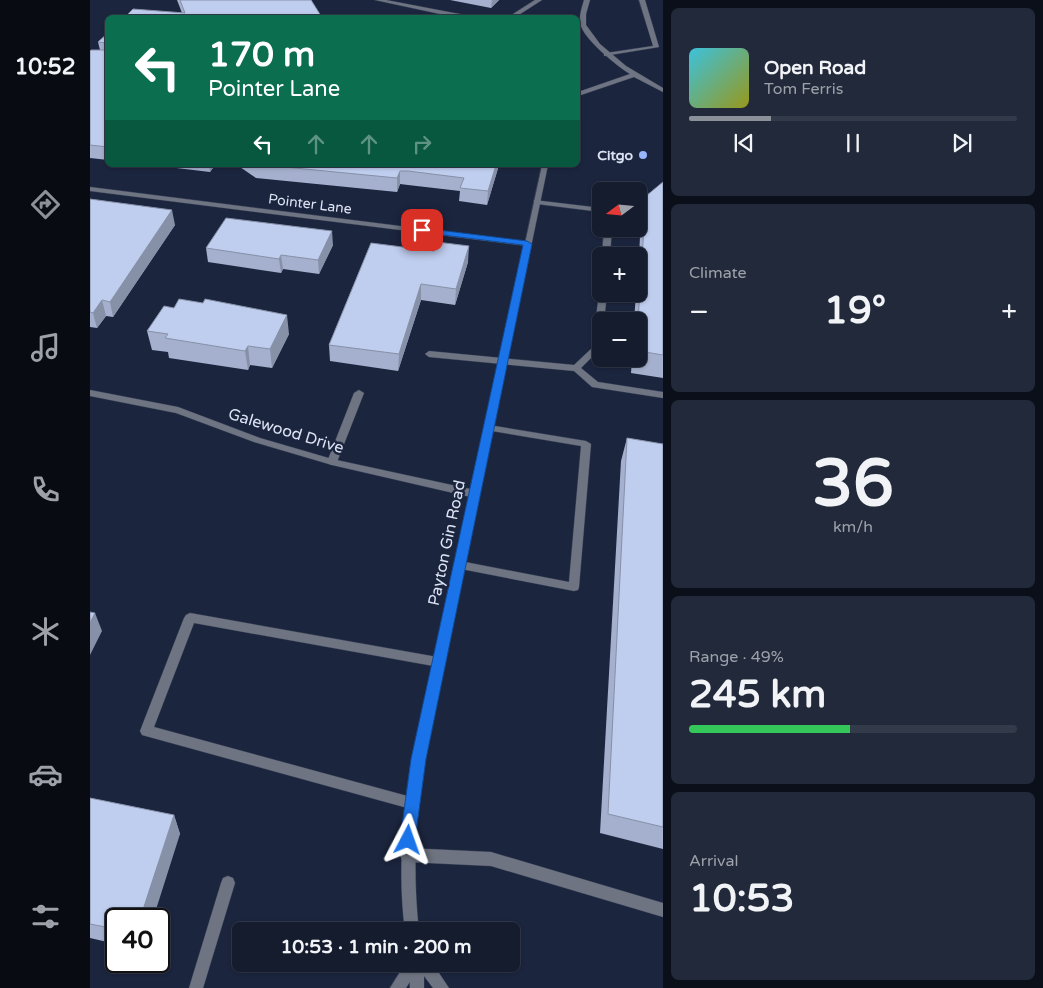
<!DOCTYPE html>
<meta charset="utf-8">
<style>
:root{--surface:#141c2e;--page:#21293a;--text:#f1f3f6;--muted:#9da1aa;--line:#333a4a;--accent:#8c9099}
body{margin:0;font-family:"Varela Round",sans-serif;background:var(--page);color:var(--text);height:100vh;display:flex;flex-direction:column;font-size:19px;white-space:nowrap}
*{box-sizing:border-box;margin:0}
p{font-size:16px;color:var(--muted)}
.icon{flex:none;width:28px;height:28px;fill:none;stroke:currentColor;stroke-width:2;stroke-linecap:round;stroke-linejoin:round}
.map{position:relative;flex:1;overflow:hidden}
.panel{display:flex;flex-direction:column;gap:8px;padding:8px;background:#0b0f19;width:380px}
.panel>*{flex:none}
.top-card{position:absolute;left:15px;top:15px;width:475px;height:152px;border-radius:8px;box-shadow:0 1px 4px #0004,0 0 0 1px var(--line);background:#0b6e4f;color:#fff;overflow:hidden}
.needle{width:32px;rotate:254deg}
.controls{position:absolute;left:502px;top:182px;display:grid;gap:10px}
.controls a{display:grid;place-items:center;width:55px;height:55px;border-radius:8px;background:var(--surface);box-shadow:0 1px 4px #0004,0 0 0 1px var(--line);font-size:25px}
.speed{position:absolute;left:15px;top:908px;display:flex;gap:10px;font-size:25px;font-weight:700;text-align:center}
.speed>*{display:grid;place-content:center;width:65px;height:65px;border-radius:50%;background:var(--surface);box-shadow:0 1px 4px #0004,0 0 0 1px var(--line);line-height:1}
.speed .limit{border:2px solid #111;border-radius:8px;background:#fff;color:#111}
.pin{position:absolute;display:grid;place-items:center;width:42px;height:42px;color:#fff;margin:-21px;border-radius:10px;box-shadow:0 2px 8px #0006}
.me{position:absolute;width:55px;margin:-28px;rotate:4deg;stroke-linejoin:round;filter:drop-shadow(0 0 4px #0008)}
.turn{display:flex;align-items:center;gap:18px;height:105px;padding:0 20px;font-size:22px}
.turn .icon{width:65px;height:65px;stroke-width:2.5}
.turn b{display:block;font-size:35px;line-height:42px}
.lanes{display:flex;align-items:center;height:48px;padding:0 20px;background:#0003;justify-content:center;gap:25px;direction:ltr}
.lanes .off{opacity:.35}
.big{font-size:38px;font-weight:700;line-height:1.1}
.panel .tile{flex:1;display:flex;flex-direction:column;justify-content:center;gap:8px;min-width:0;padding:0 18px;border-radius:8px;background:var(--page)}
.panel .dial{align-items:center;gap:0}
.dial b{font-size:65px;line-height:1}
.song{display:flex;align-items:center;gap:15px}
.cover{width:60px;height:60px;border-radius:8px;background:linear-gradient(135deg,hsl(190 70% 55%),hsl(60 70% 35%))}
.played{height:5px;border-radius:2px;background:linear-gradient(90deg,var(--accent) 25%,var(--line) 25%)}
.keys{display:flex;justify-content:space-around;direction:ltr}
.heat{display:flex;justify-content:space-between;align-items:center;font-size:28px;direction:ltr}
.charge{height:8px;border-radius:4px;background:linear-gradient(90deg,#34c759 49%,var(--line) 0)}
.trip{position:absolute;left:142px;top:922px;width:288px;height:50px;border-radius:8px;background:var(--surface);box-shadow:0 1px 4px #0004,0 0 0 1px var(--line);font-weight:700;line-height:50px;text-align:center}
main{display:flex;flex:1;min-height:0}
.menu{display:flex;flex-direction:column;width:90px;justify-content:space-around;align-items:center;background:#080b12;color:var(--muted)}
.menu .icon{width:35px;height:35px}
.menu .on{color:var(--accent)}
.menu b{font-size:22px;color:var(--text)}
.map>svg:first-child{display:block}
</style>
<main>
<nav class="menu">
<b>10:52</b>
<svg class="icon on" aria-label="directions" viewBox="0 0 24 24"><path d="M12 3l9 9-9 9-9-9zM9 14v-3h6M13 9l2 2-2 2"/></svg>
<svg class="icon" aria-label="music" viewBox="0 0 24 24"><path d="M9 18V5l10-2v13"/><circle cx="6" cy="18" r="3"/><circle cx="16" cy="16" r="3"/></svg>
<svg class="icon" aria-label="phone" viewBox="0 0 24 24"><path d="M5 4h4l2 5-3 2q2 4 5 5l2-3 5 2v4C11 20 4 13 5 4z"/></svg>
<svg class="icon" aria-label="climate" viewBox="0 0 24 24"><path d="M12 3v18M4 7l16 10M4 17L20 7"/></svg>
<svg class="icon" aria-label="car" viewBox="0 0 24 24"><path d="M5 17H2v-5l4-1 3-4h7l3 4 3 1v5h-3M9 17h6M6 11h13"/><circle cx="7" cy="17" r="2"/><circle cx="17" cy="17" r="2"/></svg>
<svg class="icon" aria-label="filters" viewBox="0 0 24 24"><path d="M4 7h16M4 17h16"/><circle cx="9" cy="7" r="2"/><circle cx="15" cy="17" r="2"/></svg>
</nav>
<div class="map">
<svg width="573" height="988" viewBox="0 0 573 988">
<rect width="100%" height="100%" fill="#1b253e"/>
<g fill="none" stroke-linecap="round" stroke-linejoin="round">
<g stroke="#364057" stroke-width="1">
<path id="service" d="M285 0H296L364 13 394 18 364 17Z
M445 0H452L424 18H417Z
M549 0H555L569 47 514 56V54L516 53 563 46Z
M444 200 511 208V212L447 204H444Z
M514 229H522L520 256H512Z
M511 292V294H517L514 321H511L510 349 491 368 508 382 573 392V398L502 387 484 371 339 357 335 354 339 351 484 365 502 348 509 294Z
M269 390 274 393 247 462 242 465 239 464 237 462 264 393Z
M399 425 496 441 501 444 489 587 488 590 484 591 366 568 365 565 366 562 370 561 479 582 491 446 396 430 394 428Z
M100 613 353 658 355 662 353 666 349 667 104 623 64 727 321 797 326 799 328 803 326 807 321 809 52 735 50 731 94 618 96 615Z
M317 848 401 852 573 903V917L401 866 317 862 312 860 310 855 312 850Z
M138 876 143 878 145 883 113 988H99L131 883 133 878Z
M315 964H331L316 988H300Z"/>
</g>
<g stroke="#364057" stroke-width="1">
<path id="minor" d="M0 187 437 242 441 244 437 246 0 191Z
M0 390 88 407 170 438 242 459 385 490 390 494 385 498 242 465 164 442 86 413 0 396Z"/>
</g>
<g stroke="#364057" stroke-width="1">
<path id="tertiary" d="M494 0H500L496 14V25L510 44 536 66 573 88V92L544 77 488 96V92L540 74C527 66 493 39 490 23 489 16 492 7 494 0Z
M452 165H458L332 773C325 826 323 878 329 931H315C308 878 312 826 320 773Z
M319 964H343L359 988H343L334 976V988H320Z"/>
</g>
<use href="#service" fill="#6e7481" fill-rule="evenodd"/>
<use href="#minor" fill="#6e7481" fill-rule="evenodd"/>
<use href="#tertiary" fill="#6e7481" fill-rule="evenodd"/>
</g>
<path fill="#a4b0cd" d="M87 0H221L231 16 92 13Z
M360 0H409L401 8Z
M18 33V160L0 158V51L10 50 8 42Z
M61 165H125L120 172Z
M147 165H409L397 205 369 201 370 191 318 185 310 184 307 192 166 178Z
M573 182V378L541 373 542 359H549V321H544L546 294H549V256L551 217 556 196Z
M0 199 85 225 23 317 16 316 7 328 0 327Z
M281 243 378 262 365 305 331 300 308 371 240 361 239 345Z
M243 245 229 274 193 269 191 273 118 262 116 248Z
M57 331 199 334 182 368 160 365 158 370 79 358 78 352 62 350Z
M537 438 573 444V849L510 833 531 461Z
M0 798 84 815 90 834 26 919V944L0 938Z"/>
<path fill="#8690a7" d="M402 0H409L401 8Z
M119 165H125L120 172Z
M406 165H409L397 205 398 191Z
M310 171V184L307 192V178Z
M82 210 85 225 23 317 20 302Z
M242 231 243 245 229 274 228 260Z
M379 246 378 262 365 305 366 289Z
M191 255 193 269 191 273 189 259Z
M331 284V300L308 371 309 354Z
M12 300 16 316 7 328 3 313Z
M197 315 199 334 182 368 180 349Z
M158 346 160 365 158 370 155 351Z
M5 613 12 631 0 655V623Z
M84 815 90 834 63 919H50Z"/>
<path fill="#bfcdee" stroke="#8690a7" d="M90 0H221L231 16 255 18H34L43 9 95 13Z
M18 33V147L0 145V51L1 50H17V43L8 42Z
M174 165H406L398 191 370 188 374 178 318 171H310L307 178Z
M573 182V355L549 351 548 321 556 196Z
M0 199 82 210 20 302 12 300 3 313 0 312Z
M136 218 242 231 228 260 191 255 189 259 116 248Z
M347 242 379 246 366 289 331 284 309 354 239 345 281 243 344 251Z
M89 299 113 303 115 299 197 315 180 349 158 346 155 351 75 338 78 334 57 331 74 306 84 308Z
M537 438 573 444V827L518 814Z
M0 612 5 613 0 623Z
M0 798 84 815 50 919H26V929L0 924Z"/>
<path fill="#1a73e8" stroke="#114b97" d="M332 228 437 241 442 244 336 759 325 840 323 846 318 848 312 846 310 840 321 759 433 245 329 232 328 230Z"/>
<circle fill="#98b5fd" stroke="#1b253e" stroke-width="2" cx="553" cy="155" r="5"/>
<g text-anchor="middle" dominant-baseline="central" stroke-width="5" stroke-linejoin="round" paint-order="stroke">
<g font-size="14" font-weight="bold" fill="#dce3f4" stroke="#1b253e" text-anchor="end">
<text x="543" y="155">Citgo</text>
</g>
<g font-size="14" fill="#dce3f4" stroke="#1b253e">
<text transform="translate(220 204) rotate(7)">Pointer Lane</text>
</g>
<g font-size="16" fill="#dce3f4" stroke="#1b253e">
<text transform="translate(196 431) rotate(17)">Galewood Drive</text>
<text transform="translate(357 543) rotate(-78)">Payton Gin Road</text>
</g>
</g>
</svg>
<div class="controls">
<a><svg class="needle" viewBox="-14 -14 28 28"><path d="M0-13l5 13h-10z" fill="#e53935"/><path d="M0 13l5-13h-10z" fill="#9da1aa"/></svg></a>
<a>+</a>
<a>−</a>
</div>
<div class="speed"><div class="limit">40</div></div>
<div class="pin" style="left:332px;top:230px;background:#d93025"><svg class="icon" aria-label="arrive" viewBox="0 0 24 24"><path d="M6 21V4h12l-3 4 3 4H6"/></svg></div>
<svg class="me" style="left:318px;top:840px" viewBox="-20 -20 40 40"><path d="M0-17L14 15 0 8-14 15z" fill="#1a73e8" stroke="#fff" stroke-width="4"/></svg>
<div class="trip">10:53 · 1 min · 200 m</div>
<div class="top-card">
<div class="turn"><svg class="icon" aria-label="left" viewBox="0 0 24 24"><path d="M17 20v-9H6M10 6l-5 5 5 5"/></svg><div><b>170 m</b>Pointer Lane</div></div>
<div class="lanes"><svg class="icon" aria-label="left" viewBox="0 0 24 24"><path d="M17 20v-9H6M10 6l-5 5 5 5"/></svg><svg class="icon off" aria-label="ahead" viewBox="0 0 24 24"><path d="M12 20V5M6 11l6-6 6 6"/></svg><svg class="icon off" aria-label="ahead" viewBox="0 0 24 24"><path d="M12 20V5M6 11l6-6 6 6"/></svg><svg class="icon off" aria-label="right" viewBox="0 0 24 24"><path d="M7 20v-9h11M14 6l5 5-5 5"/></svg></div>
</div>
</div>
<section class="panel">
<div class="tile">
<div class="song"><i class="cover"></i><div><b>Open Road</b><p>Tom Ferris</p></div></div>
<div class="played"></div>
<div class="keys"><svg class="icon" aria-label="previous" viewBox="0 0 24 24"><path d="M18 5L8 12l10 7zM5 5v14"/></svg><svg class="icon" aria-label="pause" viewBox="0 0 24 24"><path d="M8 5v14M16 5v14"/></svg><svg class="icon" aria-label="next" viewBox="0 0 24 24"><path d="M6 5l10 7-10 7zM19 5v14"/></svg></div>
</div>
<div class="tile"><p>Climate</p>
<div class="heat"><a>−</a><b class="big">19°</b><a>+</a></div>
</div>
<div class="tile dial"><b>36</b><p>km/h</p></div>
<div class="tile"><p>Range · 49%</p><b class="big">245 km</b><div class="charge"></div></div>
<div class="tile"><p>Arrival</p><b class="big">10:53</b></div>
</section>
</main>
